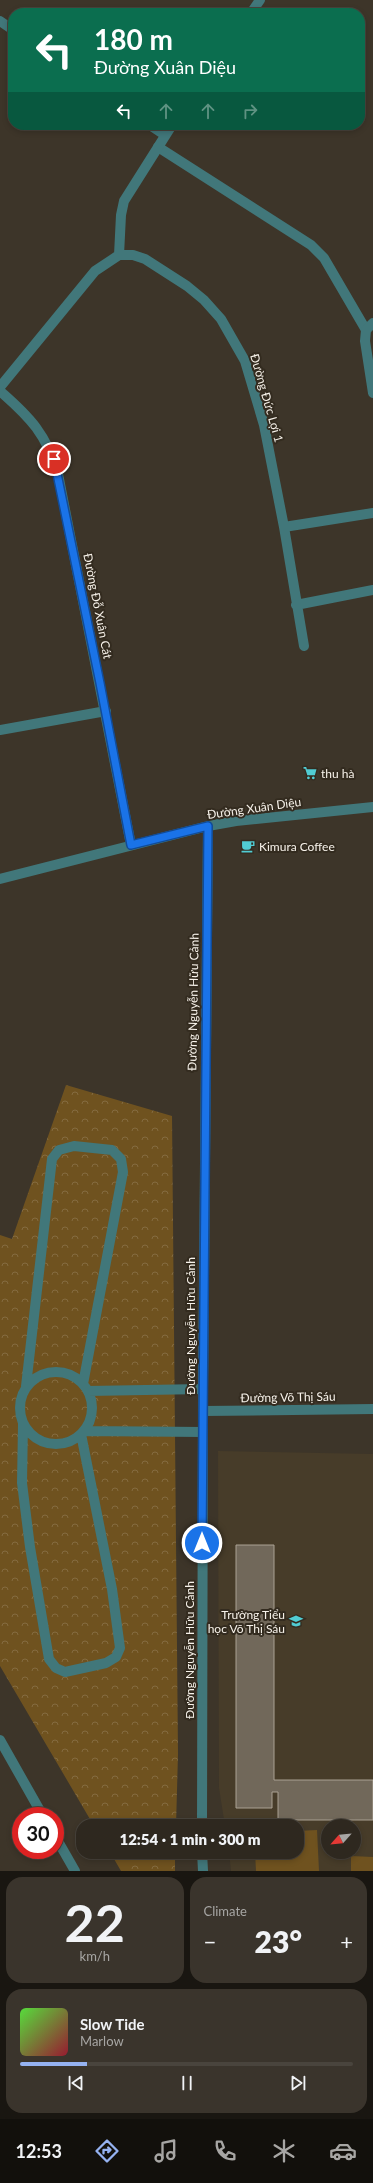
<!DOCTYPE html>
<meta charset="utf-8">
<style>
:root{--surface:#2e281f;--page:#3a342c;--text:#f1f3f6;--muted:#a7a6a4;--line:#49443d;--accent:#95b2f1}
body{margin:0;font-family:Lato,sans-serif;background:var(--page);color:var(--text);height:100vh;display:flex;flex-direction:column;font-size:15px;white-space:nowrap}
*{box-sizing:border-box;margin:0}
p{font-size:13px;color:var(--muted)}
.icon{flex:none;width:22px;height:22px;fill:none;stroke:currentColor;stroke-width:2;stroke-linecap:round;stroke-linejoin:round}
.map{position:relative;height:1871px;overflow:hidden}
.panel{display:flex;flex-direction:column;gap:6px;padding:6px;background:#191611;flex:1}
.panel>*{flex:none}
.hud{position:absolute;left:8px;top:8px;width:357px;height:122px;border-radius:16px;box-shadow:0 2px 6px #0003,0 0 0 1px var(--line);background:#0b6e4f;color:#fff;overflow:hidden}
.needle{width:26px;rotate:243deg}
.controls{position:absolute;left:321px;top:1819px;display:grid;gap:8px}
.controls a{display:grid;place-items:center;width:40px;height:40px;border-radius:50%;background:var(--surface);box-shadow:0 2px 6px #0003,0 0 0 1px var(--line);font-size:20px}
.speed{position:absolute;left:12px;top:1807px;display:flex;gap:8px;font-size:20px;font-weight:700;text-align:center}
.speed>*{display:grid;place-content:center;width:52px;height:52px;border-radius:50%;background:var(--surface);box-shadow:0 2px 6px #0003,0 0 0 1px var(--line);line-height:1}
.speed .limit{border:6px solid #d22;background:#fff;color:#111}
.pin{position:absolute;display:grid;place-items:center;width:34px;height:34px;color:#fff;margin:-17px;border:2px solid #fff;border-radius:50%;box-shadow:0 1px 4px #0007}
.me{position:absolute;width:44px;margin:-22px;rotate:0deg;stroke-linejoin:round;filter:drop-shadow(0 0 3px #0008)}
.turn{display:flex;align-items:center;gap:14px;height:84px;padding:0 20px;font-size:18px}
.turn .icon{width:52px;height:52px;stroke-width:2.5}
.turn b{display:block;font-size:28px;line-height:34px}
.lanes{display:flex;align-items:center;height:38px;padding:0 20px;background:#0003;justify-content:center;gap:20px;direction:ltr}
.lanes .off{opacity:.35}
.big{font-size:30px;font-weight:800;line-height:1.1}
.panel .widget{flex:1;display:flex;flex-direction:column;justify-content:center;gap:6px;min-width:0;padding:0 14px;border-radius:16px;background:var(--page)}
.panel .dial{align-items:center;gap:0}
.dial b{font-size:52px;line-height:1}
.song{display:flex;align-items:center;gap:12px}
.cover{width:48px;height:48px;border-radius:6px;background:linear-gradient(135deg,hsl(110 70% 55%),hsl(350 70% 35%))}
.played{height:4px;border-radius:2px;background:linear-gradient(90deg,var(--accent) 20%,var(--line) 20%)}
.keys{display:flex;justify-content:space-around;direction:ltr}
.heat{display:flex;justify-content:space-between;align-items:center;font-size:22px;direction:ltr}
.panel .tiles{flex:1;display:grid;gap:6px;grid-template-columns:1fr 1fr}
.widget:last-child{grid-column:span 2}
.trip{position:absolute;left:76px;top:1819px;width:228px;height:40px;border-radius:16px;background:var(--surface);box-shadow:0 2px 6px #0003,0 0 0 1px var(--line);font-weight:800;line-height:40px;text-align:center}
.tab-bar{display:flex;height:64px;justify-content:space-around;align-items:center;background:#12100c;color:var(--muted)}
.tab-bar .icon{width:28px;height:28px}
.tab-bar .current{color:var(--accent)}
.tab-bar b{font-size:18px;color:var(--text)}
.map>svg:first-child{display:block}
</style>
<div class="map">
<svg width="373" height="1871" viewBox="0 0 373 1871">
<defs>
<pattern id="forest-crowns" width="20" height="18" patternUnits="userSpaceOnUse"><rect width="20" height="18" fill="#6f521f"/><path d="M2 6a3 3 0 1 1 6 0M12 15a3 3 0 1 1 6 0" fill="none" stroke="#846b40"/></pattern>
</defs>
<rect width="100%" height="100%" fill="#3d3529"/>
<path fill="#473c29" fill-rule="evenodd" d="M218 1451 373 1454V1871H231L229 1852H297V1826H225L219 1788ZM328 1826H354V1852H328Z"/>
<path fill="url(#forest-crowns)" d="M66 1085 172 1116 178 1754 176 1826H94L0 1666V1235L12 1239Z
M110 1852H175V1871H121Z"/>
<path fill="#6f521f" d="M317 1830 319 1871H256L255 1852H297V1831Z
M351 1856 373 1857V1871H351Z"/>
<path fill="#71685a" stroke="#aba193" d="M236 1545H274V1780H373V1820H278V1792H272V1808H236Z"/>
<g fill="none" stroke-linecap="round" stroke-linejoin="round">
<path stroke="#41777a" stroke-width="10" d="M158 147 311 245 324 258 366 330
M0 730 106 711
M20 1408a36 36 0 1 1 72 0a36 36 0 1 1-72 0Z
M26 1386 52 1159 59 1150 74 1146 112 1150 121 1159 123 1172 83 1384
M88 1391 203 1389
M23 1424 22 1483 30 1547 49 1659 56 1668 65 1672 106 1663 116 1657 120 1648 112 1589 81 1434
M84 1431 203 1432"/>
<path stroke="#41777a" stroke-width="10" d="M251 13 260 0
M0 21 13 30
M150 125 165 135
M119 255 121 215 124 201 172 125
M373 323 366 330 365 341 373 393
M0 387 95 271 119 255H133L145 259 187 286 204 300 221 319 245 361 264 425 284 527 304 646
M0 391C30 417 47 435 58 474L131 845
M284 527 373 513
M296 605 373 590
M0 879 208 826 236 821 373 807
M203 1411 373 1409
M0 1740 43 1816
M202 1826 203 1389 208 826
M55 1836 75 1871
M202 1852 203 1871"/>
</g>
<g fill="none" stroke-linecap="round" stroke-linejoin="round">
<g stroke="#114b97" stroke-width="10">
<path id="route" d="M54 459 100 683 131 845 208 826 202 1543"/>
</g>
<use href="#route" stroke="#1a73e8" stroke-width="7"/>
</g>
<defs>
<g id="supermarket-bare" transform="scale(1.08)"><path d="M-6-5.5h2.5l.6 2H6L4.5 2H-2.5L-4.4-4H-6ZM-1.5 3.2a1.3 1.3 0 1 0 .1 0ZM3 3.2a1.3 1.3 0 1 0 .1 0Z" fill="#51ccd3" stroke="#332b1f" stroke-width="2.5" paint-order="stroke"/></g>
<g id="cafe-bare" transform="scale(1.08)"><path d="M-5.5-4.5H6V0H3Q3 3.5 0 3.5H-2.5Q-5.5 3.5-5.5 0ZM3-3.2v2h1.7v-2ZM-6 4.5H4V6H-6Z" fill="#51ccd3" stroke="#332b1f" stroke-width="2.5" paint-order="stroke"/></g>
<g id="school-bare" transform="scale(1.08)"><path d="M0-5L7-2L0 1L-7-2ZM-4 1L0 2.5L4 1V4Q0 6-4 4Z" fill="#51ccd3" stroke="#332b1f" stroke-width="2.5" paint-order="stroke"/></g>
</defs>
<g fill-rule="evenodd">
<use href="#supermarket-bare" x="310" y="773"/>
<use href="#cafe-bare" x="248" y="846"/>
<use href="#school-bare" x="296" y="1621"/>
</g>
<g text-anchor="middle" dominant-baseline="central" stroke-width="4" stroke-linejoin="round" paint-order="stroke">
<g font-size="12" fill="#f7f2ea" stroke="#332b1f">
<text transform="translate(267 398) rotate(74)">Đường Đức Lợi 1</text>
<text transform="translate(98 606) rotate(79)">Đường Đỗ Xuân Cát</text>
<text transform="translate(254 808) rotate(-8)">Đường Xuân Diệu</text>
<text transform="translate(193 1002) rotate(-89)">Đường Nguyễn Hữu Cảnh</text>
<text transform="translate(190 1326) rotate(-90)">Đường Nguyễn Hữu Cảnh</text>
<text transform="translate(288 1397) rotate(-1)">Đường Võ Thị Sáu</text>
<text transform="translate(189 1650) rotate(-90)">Đường Nguyễn Hữu Cảnh</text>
</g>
<g font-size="12" fill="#f7f2ea" stroke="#332b1f" text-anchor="start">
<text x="321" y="773">thu hà</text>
<text x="259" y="846">Kimura Coffee</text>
<text x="285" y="1614" text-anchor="end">Trường Tiểu<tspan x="285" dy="14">học Võ Thị Sáu</tspan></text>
</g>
</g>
</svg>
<div class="controls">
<a><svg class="needle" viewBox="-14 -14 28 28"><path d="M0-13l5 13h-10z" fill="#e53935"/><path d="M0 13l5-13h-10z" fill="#a7a6a4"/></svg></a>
</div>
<div class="speed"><div class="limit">30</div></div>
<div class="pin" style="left:54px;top:459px;background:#d93025"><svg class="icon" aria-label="arrive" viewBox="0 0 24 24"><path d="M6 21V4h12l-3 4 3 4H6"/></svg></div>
<svg class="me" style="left:202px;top:1543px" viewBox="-20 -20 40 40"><circle r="17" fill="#1a73e8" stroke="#fff" stroke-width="3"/><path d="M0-11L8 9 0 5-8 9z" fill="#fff"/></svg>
<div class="trip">12:54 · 1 min · 300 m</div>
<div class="hud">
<div class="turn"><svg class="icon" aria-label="left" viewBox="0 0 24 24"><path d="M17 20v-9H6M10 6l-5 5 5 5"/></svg><div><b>180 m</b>Đường Xuân Diệu</div></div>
<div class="lanes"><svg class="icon" aria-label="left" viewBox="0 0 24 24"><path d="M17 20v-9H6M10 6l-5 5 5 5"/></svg><svg class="icon off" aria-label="ahead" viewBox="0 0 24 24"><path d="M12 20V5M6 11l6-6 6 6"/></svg><svg class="icon off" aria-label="ahead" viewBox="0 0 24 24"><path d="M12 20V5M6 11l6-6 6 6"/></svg><svg class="icon off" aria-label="right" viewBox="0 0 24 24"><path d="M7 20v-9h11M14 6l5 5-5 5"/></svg></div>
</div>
</div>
<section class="panel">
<div class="tiles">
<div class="widget dial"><b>22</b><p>km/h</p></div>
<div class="widget"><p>Climate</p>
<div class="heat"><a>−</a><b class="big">23°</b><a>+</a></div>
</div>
<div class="widget">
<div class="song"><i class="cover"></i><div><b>Slow Tide</b><p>Marlow</p></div></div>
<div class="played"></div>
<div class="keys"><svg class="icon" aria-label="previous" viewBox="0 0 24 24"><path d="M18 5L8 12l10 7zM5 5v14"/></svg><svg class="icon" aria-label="pause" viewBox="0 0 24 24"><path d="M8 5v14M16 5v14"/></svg><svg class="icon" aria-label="next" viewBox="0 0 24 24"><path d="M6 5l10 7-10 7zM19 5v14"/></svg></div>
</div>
</div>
</section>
<nav class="tab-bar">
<b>12:53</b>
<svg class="icon current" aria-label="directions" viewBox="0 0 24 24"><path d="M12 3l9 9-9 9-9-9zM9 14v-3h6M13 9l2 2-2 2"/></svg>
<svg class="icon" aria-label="music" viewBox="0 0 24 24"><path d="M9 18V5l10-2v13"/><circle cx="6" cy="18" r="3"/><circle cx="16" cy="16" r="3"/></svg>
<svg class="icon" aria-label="phone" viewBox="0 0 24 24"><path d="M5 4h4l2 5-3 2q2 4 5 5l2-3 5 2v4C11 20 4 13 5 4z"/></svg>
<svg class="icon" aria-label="climate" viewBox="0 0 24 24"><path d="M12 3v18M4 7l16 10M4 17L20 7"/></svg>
<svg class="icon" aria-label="car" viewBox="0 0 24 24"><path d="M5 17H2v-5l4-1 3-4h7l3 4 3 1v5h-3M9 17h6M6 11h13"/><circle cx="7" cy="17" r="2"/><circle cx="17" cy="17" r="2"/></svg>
</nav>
